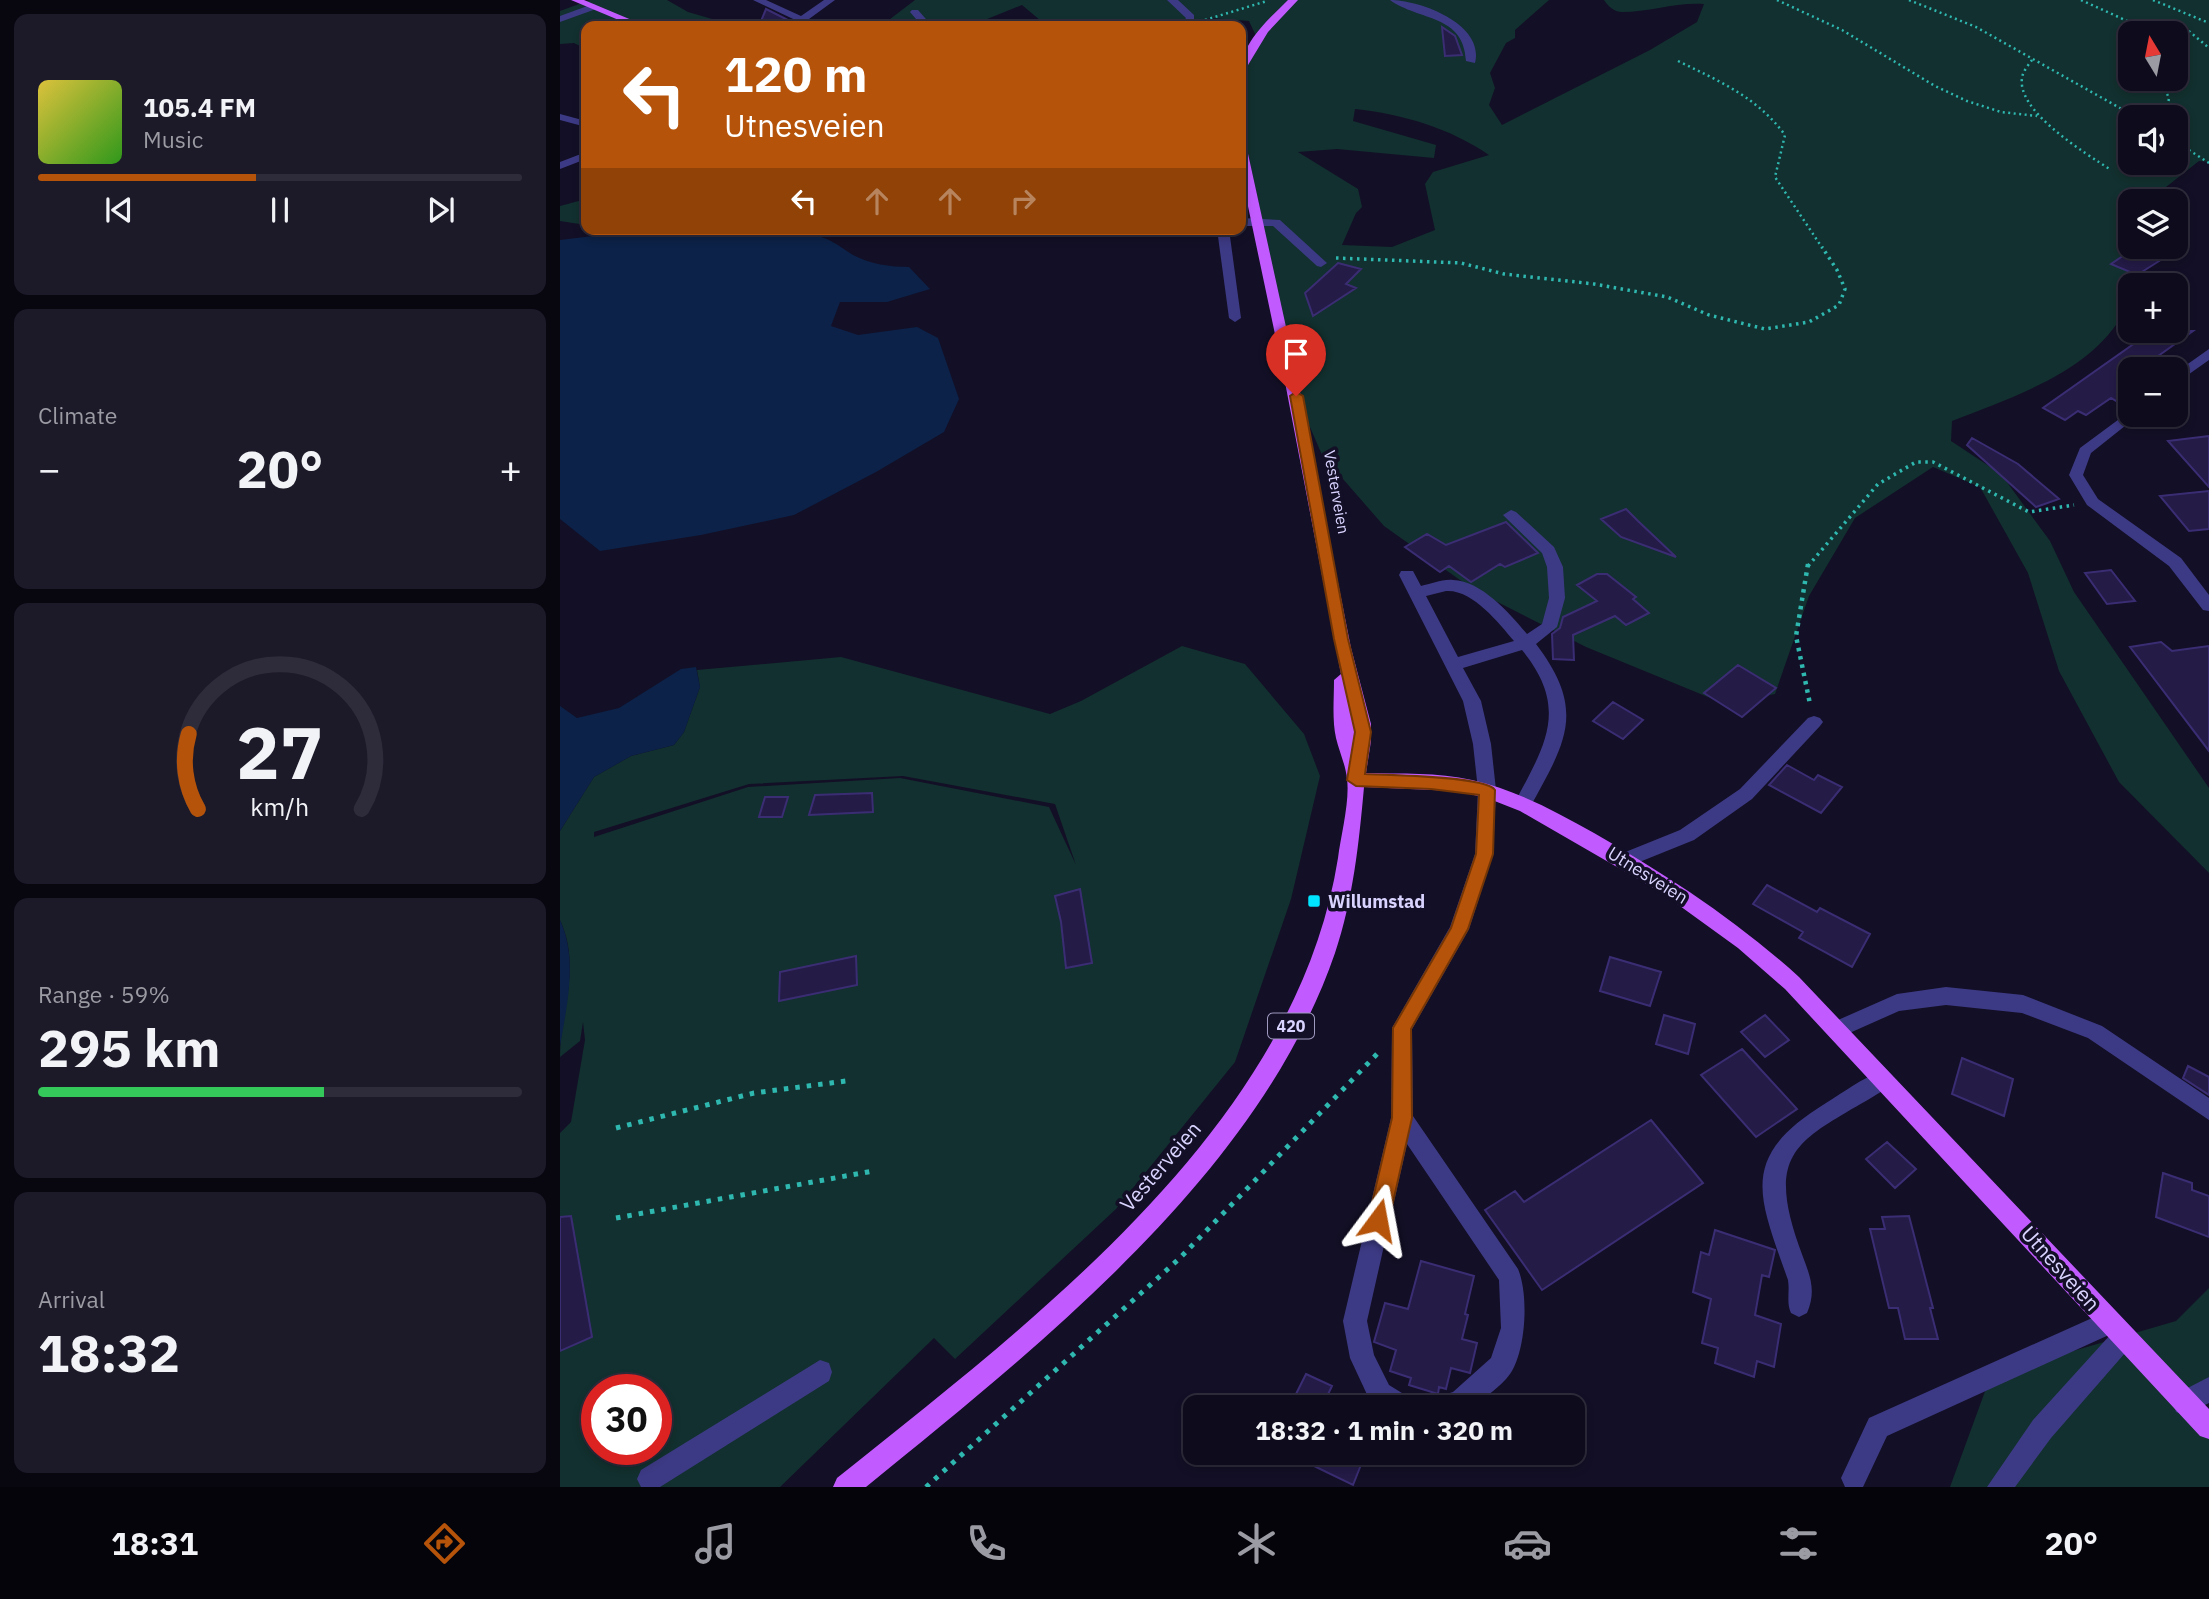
<!DOCTYPE html>
<meta charset="utf-8">
<style>
:root{--surface:#0e0b1c;--page:#1c1929;--text:#f1f3f6;--muted:#9b9ba3;--line:#2e2b3b;--accent:#b45309}
body{margin:0;font-family:"IBM Plex Sans",sans-serif;background:var(--page);color:var(--text);height:100vh;display:flex;flex-direction:column;font-size:26px;white-space:nowrap}
*{box-sizing:border-box;margin:0}
p{font-size:23px;color:var(--muted)}
.icon{flex:none;width:38px;height:38px;fill:none;stroke:currentColor;stroke-width:2;stroke-linecap:round;stroke-linejoin:round}
.map{position:relative;flex:1;overflow:hidden}
.sheet{display:flex;flex-direction:column;gap:14px;padding:14px;background:#08060f;width:560px}
.sheet>*{flex:none}
.hud{position:absolute;left:21px;top:21px;width:665px;height:214px;border-radius:14px;box-shadow:0 4px 10px #0003,0 0 0 2px var(--line);background:#b45309;color:#fff;overflow:hidden}
.needle{width:46px;rotate:350deg}
.buttons{position:absolute;left:1558px;top:21px;display:grid;gap:14px}
.buttons a{display:grid;place-items:center;width:70px;height:70px;border-radius:14px;background:var(--surface);box-shadow:0 4px 10px #0003,0 0 0 2px var(--line);font-size:35px}
.speed{position:absolute;left:21px;top:1374px;display:flex;gap:14px;font-size:35px;font-weight:700;text-align:center}
.speed>*{display:grid;place-content:center;width:91px;height:91px;border-radius:50%;background:var(--surface);box-shadow:0 4px 10px #0003,0 0 0 2px var(--line);line-height:1}
.speed .limit{border:10px solid #d22;background:#fff;color:#111}
.pin{position:absolute;display:grid;place-items:center;width:60px;height:60px;color:#fff;margin:-72px -30px;border-radius:50% 50% 50% 0;rotate:-45deg;box-shadow:0 0 7px #0007}
.pin .icon{rotate:45deg}
.me{position:absolute;width:77px;margin:-38px;rotate:13deg;stroke-linejoin:round;filter:drop-shadow(0 0 5px #0008)}
.turn{display:flex;align-items:center;gap:24px;height:147px;padding:0 28px;font-size:32px}
.turn .icon{width:91px;height:91px;stroke-width:2.5}
.turn b{display:block;font-size:49px;line-height:60px}
.lanes{display:flex;align-items:center;height:66px;padding:0 28px;background:#0003;justify-content:center;gap:35px;direction:ltr}
.lanes .off{opacity:.35}
.big{font-size:52px;font-weight:700;line-height:1.1}
.sheet .tile{flex:1;display:flex;flex-direction:column;justify-content:center;gap:10px;min-width:0;padding:0 24px;border-radius:14px;background:var(--page)}
.sheet .dial{align-items:center;gap:0}
.dial svg{height:182px;overflow:visible;fill:none;stroke:var(--line);stroke-width:7;stroke-linecap:round;text-anchor:middle}
.dial text{fill:var(--text);stroke:none}
.song{display:flex;align-items:center;gap:21px}
.cover{width:84px;height:84px;border-radius:10px;background:linear-gradient(135deg,hsl(50 70% 55%),hsl(110 70% 35%))}
.played{height:7px;border-radius:4px;background:linear-gradient(90deg,var(--accent) 45%,var(--line) 45%)}
.keys{display:flex;justify-content:space-around;direction:ltr}
.heat{display:flex;justify-content:space-between;align-items:center;font-size:38px;direction:ltr}
.charge{height:10px;border-radius:5px;background:linear-gradient(90deg,#34c759 59%,var(--line) 0)}
.trip{position:absolute;left:623px;top:1395px;width:402px;height:70px;border-radius:14px;background:var(--surface);box-shadow:0 4px 10px #0003,0 0 0 2px var(--line);font-weight:700;line-height:70px;text-align:center}
.tab-bar{display:flex;height:112px;justify-content:space-around;align-items:center;background:#06040b;color:var(--muted)}
.tab-bar .icon{width:49px;height:49px}
.tab-bar .on{color:var(--accent)}
.tab-bar b{font-size:32px;color:var(--text)}
main{display:flex;flex:1;min-height:0}
.map>svg:first-child{display:block}
</style>
<main>
<section class="sheet">
<div class="tile">
<div class="song"><i class="cover"></i><div><b>105.4 FM</b><p>Music</p></div></div>
<div class="played"></div>
<div class="keys"><svg class="icon" aria-label="previous" viewBox="0 0 24 24"><path d="M18 5L8 12l10 7zM5 5v14"/></svg><svg class="icon" aria-label="pause" viewBox="0 0 24 24"><path d="M8 5v14M16 5v14"/></svg><svg class="icon" aria-label="next" viewBox="0 0 24 24"><path d="M6 5l10 7-10 7zM19 5v14"/></svg></div>
</div>
<div class="tile"><p>Climate</p>
<div class="heat"><a>−</a><b class="big">20°</b><a>+</a></div>
</div>
<div class="tile dial"><svg viewBox="0 0 100 80">
<path d="M14 69A42 42 0 1 1 86 69"/>
<path d="M14 69A42 42 0 0 1 10 36" stroke="#b45309"/>
<text x="50" y="56" font-size="32" font-weight="700">27</text>
<text x="50" y="72" font-size="11">km/h</text>
</svg></div>
<div class="tile"><p>Range · 59%</p><b class="big">295 km</b><div class="charge"></div></div>
<div class="tile"><p>Arrival</p><b class="big">18:32</b></div>
</section>
<div class="map">
<svg width="1649" height="1487" viewBox="0 0 1649 1487">
<rect width="100%" height="100%" fill="#130f26"/>
<path fill="#12302f" fill-rule="evenodd" d="M30 0H107L128 12 176 26H26V49L14 43 0 44V11Z
M355 0H989L955 30V38L946 43 930 73 935 88 929 105 942 125 1090 50 1137 22 1144 4C1117 2 1089 12 1062 12 1054 12 1048 6 1044 0H1649V162L1639 161 1601 191 1602 201H1570V245L1564 248C1566 262 1574 287 1569 301 1542 369 1455 396 1392 421L1391 441 1441 474 1490 541 1514 592 1649 788V873L1559 782 1499 671 1468 573 1420 487 1373 467 1295 518 1249 596 1215 694 1165 704 1026 647 914 590 824 526 762 455 732 385 711 261 681 120V65L696 36 689 21 651 18 622 26H487L462 5 410 26H321ZM1570 33H1615V79H1570ZM795 109C842 114 890 128 929 155L873 172 865 184 875 230 832 247 782 245 796 213 802 207 798 189 738 152 777 149 874 158 876 145 793 121ZM1570 117H1615V163H1570Z
M26 199V225L0 221V206Z
M622 646 685 664 744 734 760 776 731 899 675 1062 556 1209 395 1359 374 1338 220 1487H0V1133L11 1122 25 1040 23 1022 20 1041 0 1057C0 1011 22 968 0 920V831L34 777 71 756 114 745 124 732 140 687 137 670 281 657 490 714 521 701ZM343 776 495 804 516 865 489 807 340 778 188 787 34 837V832L189 784ZM37 1390H96V1449H37Z
M1649 1288V1377L1618 1399 1649 1435V1487H1390L1431 1375 1616 1321Z"/>
<path fill="#0c2248" d="M90 229 258 236C273 240 280 247 293 255 310 264 330 267 349 267L370 289 327 302H280L271 326 298 335 357 327 378 338 399 399 384 432 316 472 234 515 141 535 40 551 0 519V240Z
M136 667 140 687 124 732 114 745 71 756 34 777 0 831V706L17 718 59 708 121 669Z
M0 920C18 959 7 1006 0 1046Z"/>
<path fill="#241b47" stroke="#3b2d73" stroke-width="2" d="M206 9 230 21 228 26H199Z
M882 27 895 36 902 55 885 56Z
M1582 248 1604 258 1577 275 1551 264 1573 249 1577 251Z
M778 263 801 269 786 284 796 288 753 316 745 293Z
M1592 331H1633L1580 369H1570V396L1558 402 1551 398 1526 415 1518 411 1505 420 1483 408Z
M1649 436V487L1608 441Z
M1412 438 1458 464 1499 499 1476 507 1407 445Z
M1649 491V529L1629 531 1600 496Z
M1066 509 1078 521 1116 557 1061 537 1041 519Z
M946 522 978 553 945 567 940 564 911 582 889 566 880 572 845 547 867 534 886 545Z
M1551 570 1575 601 1547 604 1525 573Z
M1037 574H1047L1076 597 1073 599 1089 613 1066 625 1055 616 1013 635 1014 660 993 659 992 634 1000 628 1003 617 1037 601 1017 585Z
M1601 642 1612 651 1649 646V751L1570 647Z
M1178 665 1216 688 1182 717 1144 693Z
M1053 702 1083 720 1063 739 1033 721Z
M1227 765 1254 780 1258 775 1282 787 1261 813 1209 785Z
M312 793 313 812 249 815 255 795Z
M205 797H228L222 817H199Z
M1207 885 1257 912 1260 908 1310 934 1292 967 1239 938 1243 932 1193 904Z
M520 889 532 963 506 968 501 922 495 896Z
M296 956 297 985 219 1001 220 972Z
M1050 957 1101 972 1090 1006 1040 991Z
M1104 1015 1135 1024 1128 1054 1096 1044Z
M1205 1015 1229 1040 1205 1057 1181 1032Z
M1182 1049 1237 1109 1196 1137 1141 1075Z
M1402 1058 1453 1079 1444 1116 1392 1094Z
M1628 1066 1649 1077V1095L1623 1078Z
M1091 1120 1143 1183 982 1290 925 1210 955 1191 964 1202Z
M1327 1142 1356 1169 1335 1188 1306 1159Z
M1603 1173 1632 1183V1190L1649 1196V1237L1596 1217Z
M11 1216 32 1337 0 1351V1217Z
M1349 1216 1373 1308H1370L1378 1339H1345L1338 1308H1329L1310 1229H1325L1322 1217Z
M1155 1230 1215 1250 1209 1277 1202 1275 1195 1315 1221 1324 1214 1367 1197 1361 1194 1377 1155 1363 1158 1348 1142 1343 1151 1299 1133 1292 1141 1252 1149 1255Z
M861 1261 914 1276 905 1314 908 1315 902 1339 917 1343 910 1373 891 1368 886 1389 879 1387 878 1394 849 1385 851 1378 830 1371 836 1350 814 1342 825 1303 848 1309Z
M746 1374 772 1386 762 1407 735 1396Z
M725 1452H806L793 1485Z"/>
<g fill="none" stroke-linecap="round" stroke-linejoin="round">
<path stroke="#2fb8b0" stroke-width="2.5" stroke-dasharray="2 3.5" stroke-linecap="butt" d="M1217 0 1282 30 1375 86 1407 101 1441 112 1477 116
M1349 0 1416 27 1576 117
M1521 0 1576 25 1603 22 1623 26 1649 48
M1593 0 1649 23
M645 20 707 1
M1576 25 1585 33
M1472 60C1469 64 1465 69 1463 74 1451 109 1527 154 1551 170
M1118 61C1159 81 1197 97 1225 135L1215 177 1263 249
M1600 79 1609 98 1606 117
M1615 141 1649 163"/>
<path stroke="#2fb8b0" stroke-width="3.5" stroke-dasharray="2.5 4.5" stroke-linecap="butt" d="M776 258 901 263 944 274 1034 284 1107 297 1149 315 1205 329 1249 322 1279 305 1285 289 1277 270 1262 247
M1248 566 1318 484 1356 462H1373L1469 512 1514 505"/>
<path stroke="#2fb8b0" stroke-width="4.5" stroke-dasharray="3.5 5" stroke-linecap="butt" d="M1248 564 1236 636 1250 704"/>
<path stroke="#2fb8b0" stroke-width="5" stroke-dasharray="4.5 7" stroke-linecap="butt" d="M56 1128 194 1093 286 1081
M56 1218 313 1171
M366 1487 620 1258 819 1052"/>
<path fill="#3d3a85" fill-rule="evenodd" d="M193 0H206L241 16 264 0H275L249 19 260 26H248Z
M607 0H618L634 15V25L621 26 626 18Z
M830 0C860 0 925 24 915 63L906 61C904 14 859 21 830 0Z
M33 4 36 5V9L0 22V16Z
M352 10H358L372 26H362L350 12Z
M0 114 26 121V127L0 120Z
M26 152V159L0 169V162Z
M681 218 720 220 767 263 761 267 757 266 713 226H681Z
M657 229H669L681 318 675 322 669 318Z
M1649 349V360L1615 384V373Z
M1570 411V415H1577L1575 418 1531 453 1523 475 1538 499 1621 558 1649 595V611L1643 610 1609 566 1527 505 1509 475 1520 448Z
M951 510 956 512 994 547 1003 567 1005 598 997 627 976 644C1027 711 1006 742 969 809H957L954 804C985 745 1010 709 962 650L903 668 921 701 931 744 936 790 933 854 909 929 852 1029 853 1116 958 1269C969 1295 966 1351 950 1374 941 1387 924 1397 913 1407H871L874 1398 893 1392 931 1358 941 1328 939 1280 847 1144 807 1321 814 1355 829 1385 850 1398 853 1407H818L811 1403 790 1358 783 1321 831 1118 832 1028 890 927 915 854 918 790 913 744 903 701 839 575 841 571H853L861 586C871 584 882 579 893 580 922 581 950 614 967 634L982 624 989 598 987 567 982 553 943 515ZM886 591C912 589 938 622 954 641L898 657 866 596Z
M1254 716 1260 718 1263 722 1260 726 1192 799 1134 840 1072 865 1065 867 1058 865 1056 860 1058 855 1120 830 1180 789 1248 718Z
M1386 987 1463 995 1542 1026 1649 1098V1120L1528 1038 1462 1013 1386 1005 1339 1011 1276 1039 1269 1036 1266 1030 1269 1024 1337 994Z
M1322 1071 1329 1073 1333 1080 1329 1087C1242 1141 1200 1144 1243 1257 1251 1278 1256 1292 1247 1313L1239 1317 1231 1313C1226 1302 1230 1292 1228 1280 1198 1195 1178 1157 1266 1103 1284 1092 1302 1078 1322 1071Z
M1550 1310 1558 1314 1562 1322 1560 1327 1564 1325 1572 1329 1576 1337 1572 1345 1491 1438 1455 1487H1427L1473 1420 1551 1334 1327 1436 1303 1487H1285L1281 1478 1309 1418Z
M260 1360 269 1363 272 1372 269 1381 100 1487H81L77 1479 81 1470Z
M1649 1377V1403L1625 1415 1616 1412 1613 1403 1616 1394Z"/>
<path fill="#c25bff" fill-rule="evenodd" d="M11 0H24L86 26H73Z
M728 0H738L708 32 685 70 681 71C681 43 709 19 728 0Z
M681 146 687 149 737 377 791 648 811 724V741L806 773C841 774 877 772 912 780 956 790 995 811 1034 833 1107 875 1176 920 1239 977L1649 1409V1439L1640 1436 1225 989 1178 948 1102 893 960 811 927 798 896 791 804 787C799 843 793 900 775 953 699 1174 481 1344 306 1487H273L277 1478C475 1319 736 1125 778 858 781 835 790 801 787 779 786 766 779 751 776 738 772 720 774 699 774 680L781 674 724 377 681 173Z"/>
</g>
<path fill="#b45309" stroke="#753606" stroke-width="2" d="M736 392 743 396 788 639 811 732 805 774C826 775 926 776 935 790L933 854 908 929 851 1029 852 1118 829 1220 826 1227 818 1230 811 1227 808 1220 832 1118 833 1028 891 928 916 854 919 795 871 789 796 786 787 780 795 732 774 639 730 396Z"/>
<rect fill="#00e5ff" stroke="#130f26" stroke-width="2.5" x="747" y="894" width="14" height="14" rx="3.5"/>
<g text-anchor="middle" dominant-baseline="central" stroke-width="7" stroke-linejoin="round" paint-order="stroke">
<g font-size="16" fill="#d9d4ff" stroke="#130f26">
<text transform="translate(777 492) rotate(80)">Vesterveien</text>
</g>
<rect fill="#130f26" stroke="#9e99be" stroke-width="2" x="708" y="1013.5" width="46" height="25" rx="5"/>
<g font-size="16" font-weight="bold" fill="#d9d4ff">
<text x="731" y="1026">420</text>
</g>
<g font-size="18" fill="#d9d4ff" stroke="#130f26">
<text transform="translate(1088 875) rotate(32)">Utnesveien</text>
</g>
<g font-size="18" font-weight="bold" fill="#d9d4ff" stroke="#130f26" text-anchor="start">
<text x="768" y="901">Willumstad</text>
</g>
<g font-size="21" fill="#d9d4ff" stroke="#130f26">
<text transform="translate(600 1166) rotate(-49)">Vesterveien</text>
<text transform="translate(1501 1268) rotate(48)">Utnesveien</text>
</g>
</g>
</svg>
<div class="buttons">
<a><svg class="needle" viewBox="-14 -14 28 28"><path d="M0-13l5 13h-10z" fill="#e53935"/><path d="M0 13l5-13h-10z" fill="#9b9ba3"/></svg></a>
<a><svg class="icon" aria-label="sound" viewBox="0 0 24 24"><path d="M4 9h4l5-4v14l-5-4H4zM17 9q2 3 0 6"/></svg></a>
<a><svg class="icon" aria-label="layers" viewBox="0 0 24 24"><path d="M12 4l9 5-9 5-9-5zM3 14l9 5 9-5"/></svg></a>
<a>+</a>
<a>−</a>
</div>
<div class="speed"><div class="limit">30</div></div>
<div class="pin" style="left:736px;top:396px;background:#d93025"><svg class="icon" aria-label="arrive" viewBox="0 0 24 24"><path d="M6 21V4h12l-3 4 3 4H6"/></svg></div>
<svg class="me" style="left:818px;top:1220px" viewBox="-20 -20 40 40"><path d="M0-17L14 15 0 8-14 15z" fill="#b45309" stroke="#fff" stroke-width="4"/></svg>
<div class="trip">18:32 · 1 min · 320 m</div>
<div class="hud">
<div class="turn"><svg class="icon" aria-label="left" viewBox="0 0 24 24"><path d="M17 20v-9H6M10 6l-5 5 5 5"/></svg><div><b>120 m</b>Utnesveien</div></div>
<div class="lanes"><svg class="icon" aria-label="left" viewBox="0 0 24 24"><path d="M17 20v-9H6M10 6l-5 5 5 5"/></svg><svg class="icon off" aria-label="ahead" viewBox="0 0 24 24"><path d="M12 20V5M6 11l6-6 6 6"/></svg><svg class="icon off" aria-label="ahead" viewBox="0 0 24 24"><path d="M12 20V5M6 11l6-6 6 6"/></svg><svg class="icon off" aria-label="right" viewBox="0 0 24 24"><path d="M7 20v-9h11M14 6l5 5-5 5"/></svg></div>
</div>
</div>
</main>
<nav class="tab-bar">
<b>18:31</b>
<svg class="icon on" aria-label="directions" viewBox="0 0 24 24"><path d="M12 3l9 9-9 9-9-9zM9 14v-3h6M13 9l2 2-2 2"/></svg>
<svg class="icon" aria-label="music" viewBox="0 0 24 24"><path d="M9 18V5l10-2v13"/><circle cx="6" cy="18" r="3"/><circle cx="16" cy="16" r="3"/></svg>
<svg class="icon" aria-label="phone" viewBox="0 0 24 24"><path d="M5 4h4l2 5-3 2q2 4 5 5l2-3 5 2v4C11 20 4 13 5 4z"/></svg>
<svg class="icon" aria-label="climate" viewBox="0 0 24 24"><path d="M12 3v18M4 7l16 10M4 17L20 7"/></svg>
<svg class="icon" aria-label="car" viewBox="0 0 24 24"><path d="M5 17H2v-5l4-1 3-4h7l3 4 3 1v5h-3M9 17h6M6 11h13"/><circle cx="7" cy="17" r="2"/><circle cx="17" cy="17" r="2"/></svg>
<svg class="icon" aria-label="filters" viewBox="0 0 24 24"><path d="M4 7h16M4 17h16"/><circle cx="9" cy="7" r="2"/><circle cx="15" cy="17" r="2"/></svg>
<b>20°</b>
</nav>
